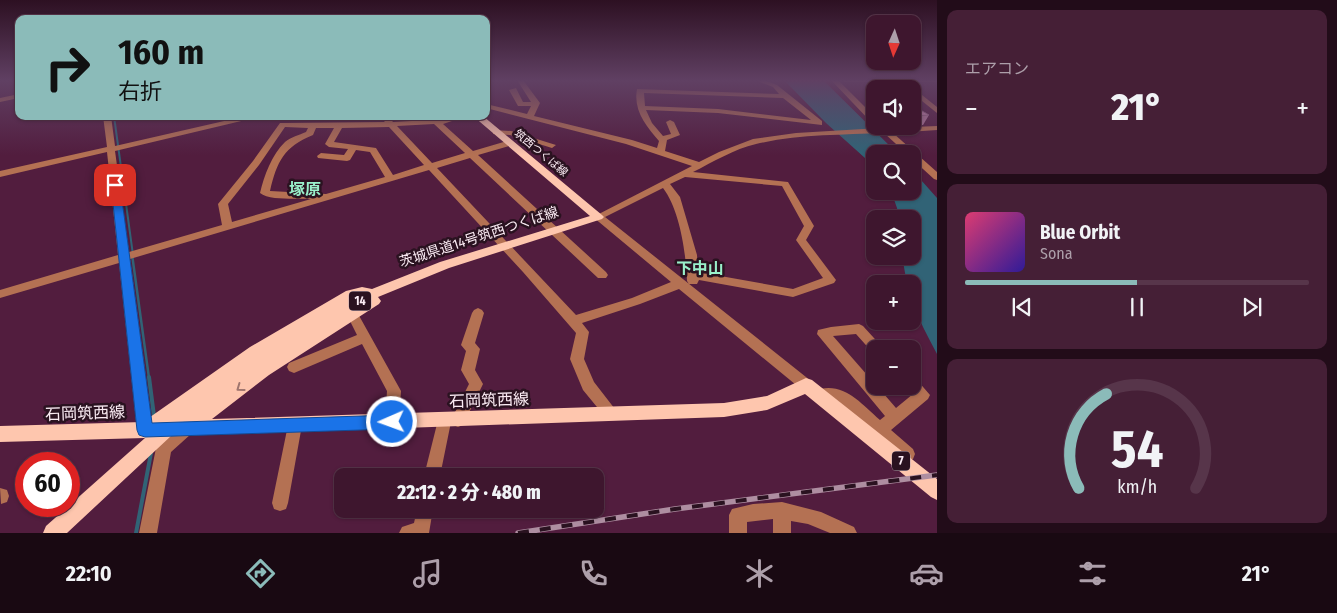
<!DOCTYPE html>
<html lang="ja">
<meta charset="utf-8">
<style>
:root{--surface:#3e162e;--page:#451f36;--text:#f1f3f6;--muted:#ad9faa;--line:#57354a;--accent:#8bbbb9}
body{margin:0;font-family:"Fira Sans Condensed","Noto Sans JP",sans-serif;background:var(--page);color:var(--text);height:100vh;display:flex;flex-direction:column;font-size:19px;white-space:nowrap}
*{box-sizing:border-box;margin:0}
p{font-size:16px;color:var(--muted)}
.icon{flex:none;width:28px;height:28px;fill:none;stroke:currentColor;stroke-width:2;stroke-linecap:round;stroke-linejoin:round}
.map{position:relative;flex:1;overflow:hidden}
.panel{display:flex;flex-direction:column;gap:10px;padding:10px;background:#220c19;width:400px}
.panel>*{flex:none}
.guide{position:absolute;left:15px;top:15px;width:475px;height:105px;border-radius:10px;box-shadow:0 1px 4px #0004,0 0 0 1px var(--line);background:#8bbbb9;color:#111;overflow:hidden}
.needle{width:32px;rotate:183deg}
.tools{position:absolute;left:866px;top:15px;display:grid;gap:10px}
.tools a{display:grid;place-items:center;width:55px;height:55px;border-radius:10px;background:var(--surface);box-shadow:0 1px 4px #0004,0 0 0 1px var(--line);font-size:25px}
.speed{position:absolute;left:15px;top:452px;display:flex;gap:10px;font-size:25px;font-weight:700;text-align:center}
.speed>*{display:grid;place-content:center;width:65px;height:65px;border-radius:50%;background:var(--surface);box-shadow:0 1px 4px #0004,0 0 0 1px var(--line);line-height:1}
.speed .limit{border:8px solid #d22;background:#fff;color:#111}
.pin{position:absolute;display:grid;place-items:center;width:42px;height:42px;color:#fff;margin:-21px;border-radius:10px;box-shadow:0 2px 8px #0006}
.me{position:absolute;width:55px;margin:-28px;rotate:268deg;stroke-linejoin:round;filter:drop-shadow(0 0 4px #0008)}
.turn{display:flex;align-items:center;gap:18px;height:105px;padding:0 20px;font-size:22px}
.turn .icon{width:65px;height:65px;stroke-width:2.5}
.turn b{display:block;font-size:35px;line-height:42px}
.big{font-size:38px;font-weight:800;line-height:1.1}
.panel .card{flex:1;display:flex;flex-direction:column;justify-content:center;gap:8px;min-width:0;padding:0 18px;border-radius:10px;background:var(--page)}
.panel .dial{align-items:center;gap:0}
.dial svg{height:130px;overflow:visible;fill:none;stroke:var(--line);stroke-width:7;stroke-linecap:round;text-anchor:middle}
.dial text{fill:var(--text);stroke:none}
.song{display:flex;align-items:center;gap:15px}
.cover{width:60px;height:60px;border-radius:8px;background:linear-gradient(135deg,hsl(340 70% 55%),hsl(250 70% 35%))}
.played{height:5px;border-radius:2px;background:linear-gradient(90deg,var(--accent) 50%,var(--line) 50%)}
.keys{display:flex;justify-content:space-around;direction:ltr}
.heat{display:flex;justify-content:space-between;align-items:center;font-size:28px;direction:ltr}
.trip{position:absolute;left:334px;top:468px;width:270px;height:50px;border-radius:10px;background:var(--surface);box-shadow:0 1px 4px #0004,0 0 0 1px var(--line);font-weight:800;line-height:50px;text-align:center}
.tabs{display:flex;height:80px;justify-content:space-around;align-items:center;background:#190912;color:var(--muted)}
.tabs .icon{width:35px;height:35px}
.tabs .selected{color:var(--accent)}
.tabs b{font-size:22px;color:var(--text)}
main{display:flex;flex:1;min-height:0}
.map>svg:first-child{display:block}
</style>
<main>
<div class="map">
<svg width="937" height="533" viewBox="0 0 937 533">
<rect width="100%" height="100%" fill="#521d3e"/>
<path fill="#316376" d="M784 80H823L898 154H875V167L826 123Z
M913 171 937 198V354C925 330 912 311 912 284H907L902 256H912V219H898L897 208 891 191H912Z"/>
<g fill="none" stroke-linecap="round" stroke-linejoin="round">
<path stroke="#316376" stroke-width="2" d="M114 116 133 255"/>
<path stroke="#316376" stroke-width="2.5" d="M132 254 149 378"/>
<path stroke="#316376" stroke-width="4" d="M149 377 154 416
M136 533 151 453"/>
<path fill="#b47153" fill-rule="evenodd" d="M517 80H523L540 103 534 116 632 140 657 148 659 141C646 126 633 110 637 89L779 94 773 87 755 80H764L777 85 822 121V125L718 113 646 110 652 123 663 136 671 134 666 122 670 120 674 122 680 135 667 140 665 151 699 162 719 152 753 139 796 133 880 128 884 127 888 128 937 126V130L893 133 937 172V180L934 179 912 159V154H907L884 133C841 135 798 134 756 144 734 149 713 162 693 172L788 182 814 226 806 240 836 280 834 283 793 297 699 280 697 284H689L687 281C686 254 680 210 663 188L605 217 811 381 813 385 811 389 806 391 801 389 679 289 640 304 582 323 589 332 584 359 594 382 618 413 616 418 611 420 606 418 583 390 570 359 576 333 523 272 429 170 130 259 153 430 150 435 145 437 140 435 137 430 119 263 0 298V290L118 255 107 152 0 177V171L107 147 103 116H111L115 146 246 116H262L115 151 129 252 222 225 218 204 253 161 280 123 385 122 379 116H388L393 122 430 120 433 117 438 119 467 116 443 124 473 151 507 141H513V145L478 155 606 272 608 275 606 278H598L470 158 437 168 576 315 632 298 671 282 593 217 692 166 626 144 486 108V104L527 114 531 106H518L509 90 516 88 523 102H531ZM644 93 783 98 811 120 718 109 645 106ZM434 124 465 153 432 163 397 126ZM285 127 308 128 306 132C299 135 291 137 285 142 272 154 264 176 260 193 270 201 298 198 311 199L232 222 228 204 259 165ZM389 127 424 165 393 175 376 148 334 142 342 128ZM316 128H334L325 144 329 147 348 149 344 155 321 153 317 156 318 158 347 161 350 160 356 150 370 152 385 177 326 194 270 191C277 161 284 147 313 135ZM685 177 782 186 804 226 796 240 823 278 793 289 698 272 697 255 680 197 670 184Z
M831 80H838L875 117V123H872Z
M841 80H937V82H844Z
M912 87 937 107V113L912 93V89H909Z
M19 94V98L0 102V98Z
M493 130 511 131 556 145 552 148 510 135 493 134Z
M478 308 482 310 484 313 475 343 480 349 475 370 483 384 463 425 458 427 453 425 451 422 440 476H424L439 416 444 414 449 416 451 420 469 384 461 370 466 351 461 345 472 313 474 310Z
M353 310 357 312 401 391 399 422 397 427 392 429 387 427 385 422 387 391 362 344 294 373 289 371 287 367 289 363 357 335 347 315 349 312Z
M859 324 863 326 884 349H875V353H873L856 334 833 336 875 384V386H877L896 408 913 394 906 386H912V378L917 380 930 395 928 399 891 430 913 449 915 454 913 459 907 461 901 459 838 401C829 398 821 402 813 399L811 395 813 391C843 380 859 402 880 420L885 416 817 334 818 330 831 327Z
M295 418 300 420 302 425 288 503 286 509 280 511 274 509 272 503 288 425 290 420Z
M186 422 191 424 194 429 191 434 171 452 157 533H139L156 448C161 438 176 426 186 422Z
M0 488 7 490 9 496 7 502 1 504Z
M782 502 821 512 854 527 857 533H830L808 524 791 521V533H773V519L747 522V533H729V515L732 509 753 504Z
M417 509H433L429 533H399L402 527 414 523Z"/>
<path fill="#fec6ae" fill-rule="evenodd" d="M473 116H483L602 215 604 217 602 219 449 268 378 297 381 301 379 304 269 375 212 419 724 403 767 396 806 378 812 380 937 479V500L931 497 805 394 767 410 724 417 171 436 67 533H43L46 526 145 438 0 442V426L143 422 250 347 346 291 362 287 372 289 440 262 590 216Z"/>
<g stroke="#ae8ea1" stroke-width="5.5">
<path id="rail" d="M518 533 675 509 937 475"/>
</g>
<use href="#rail" stroke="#2a1220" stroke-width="4" stroke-dasharray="11" stroke-linecap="butt"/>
</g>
<path fill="#b880a0" d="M912 105 929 115 923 125H912Z"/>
<path fill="#d695ba" stroke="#966882" d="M912 105 929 115 912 116Z"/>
<defs><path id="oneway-chevron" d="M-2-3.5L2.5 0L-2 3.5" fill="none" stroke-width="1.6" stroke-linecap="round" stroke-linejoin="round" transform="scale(1.25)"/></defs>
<use stroke="#9f756e" href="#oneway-chevron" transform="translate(240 388) rotate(144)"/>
<linearGradient id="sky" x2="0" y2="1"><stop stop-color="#2d1022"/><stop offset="0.52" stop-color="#604063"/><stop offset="1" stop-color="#604063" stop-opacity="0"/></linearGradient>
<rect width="937" height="155" fill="url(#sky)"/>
<path fill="#1a73e8" stroke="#114b97" d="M112 183H115L120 185 152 423 392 415 397 417 400 422 397 427 392 429 145 437 139 435 137 430 111 185Z"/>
<g text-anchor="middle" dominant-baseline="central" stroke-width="5" stroke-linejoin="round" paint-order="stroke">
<g font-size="11" fill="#fbecf4" stroke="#2a1220">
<text transform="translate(541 153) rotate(40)">筑西つくば線</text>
</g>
<g fill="#2a1220" stroke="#bcabb4" stroke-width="1">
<rect x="349" y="291.5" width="22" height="19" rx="4"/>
<rect x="892" y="451.5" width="18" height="19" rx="4"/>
</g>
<g font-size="12" font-weight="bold" fill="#fbecf4">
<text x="360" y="301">14</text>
<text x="901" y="461">7</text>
</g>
<g font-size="14" fill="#fbecf4" stroke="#2a1220">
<text transform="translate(479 237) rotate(-18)">茨城県道14号筑西つくば線</text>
</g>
<g font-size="16" font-weight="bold" fill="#99f0ca" stroke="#2a1220">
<text x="305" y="189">塚原</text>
<text x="700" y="268">下中山</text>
</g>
<g font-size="16" fill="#fbecf4" stroke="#2a1220">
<text transform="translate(489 400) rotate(-2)">石岡筑西線</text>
<text transform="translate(85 413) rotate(-2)">石岡筑西線</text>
</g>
</g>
</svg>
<div class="tools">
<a><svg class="needle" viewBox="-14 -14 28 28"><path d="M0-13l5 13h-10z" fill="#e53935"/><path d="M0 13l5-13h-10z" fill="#ad9faa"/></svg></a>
<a><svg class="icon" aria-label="sound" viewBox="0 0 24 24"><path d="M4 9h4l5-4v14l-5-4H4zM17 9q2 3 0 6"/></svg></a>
<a><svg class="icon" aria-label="search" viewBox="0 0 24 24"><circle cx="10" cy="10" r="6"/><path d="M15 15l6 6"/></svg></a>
<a><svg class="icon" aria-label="layers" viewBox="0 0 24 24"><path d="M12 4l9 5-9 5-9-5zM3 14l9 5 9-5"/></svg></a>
<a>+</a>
<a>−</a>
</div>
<div class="speed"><div class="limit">60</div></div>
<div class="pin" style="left:115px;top:185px;background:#d93025"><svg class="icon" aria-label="arrive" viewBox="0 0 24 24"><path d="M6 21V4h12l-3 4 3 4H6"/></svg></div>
<svg class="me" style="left:392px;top:422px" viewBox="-20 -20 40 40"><circle r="17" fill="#1a73e8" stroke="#fff" stroke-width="3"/><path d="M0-11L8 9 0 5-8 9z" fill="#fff"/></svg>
<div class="trip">22:12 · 2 分 · 480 m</div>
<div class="guide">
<div class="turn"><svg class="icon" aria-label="right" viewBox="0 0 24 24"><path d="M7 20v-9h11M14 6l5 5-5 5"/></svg><div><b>160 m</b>右折</div></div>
</div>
</div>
<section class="panel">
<div class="card"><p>エアコン</p>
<div class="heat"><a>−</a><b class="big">21°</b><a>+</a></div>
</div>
<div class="card">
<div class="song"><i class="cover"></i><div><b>Blue Orbit</b><p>Sona</p></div></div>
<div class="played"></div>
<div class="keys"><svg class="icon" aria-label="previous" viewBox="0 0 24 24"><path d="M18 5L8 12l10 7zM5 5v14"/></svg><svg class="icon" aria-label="pause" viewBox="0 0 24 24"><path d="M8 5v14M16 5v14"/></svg><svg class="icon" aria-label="next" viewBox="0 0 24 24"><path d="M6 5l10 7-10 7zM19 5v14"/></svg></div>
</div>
<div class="card dial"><svg viewBox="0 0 100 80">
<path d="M14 69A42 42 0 1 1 86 69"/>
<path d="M14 69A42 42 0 0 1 31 11" stroke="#8bbbb9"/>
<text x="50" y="56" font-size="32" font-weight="700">54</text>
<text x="50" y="72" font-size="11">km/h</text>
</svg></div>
</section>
</main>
<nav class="tabs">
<b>22:10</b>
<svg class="icon selected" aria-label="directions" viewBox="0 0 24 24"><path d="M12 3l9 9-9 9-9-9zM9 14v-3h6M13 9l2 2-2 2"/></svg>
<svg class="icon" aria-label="music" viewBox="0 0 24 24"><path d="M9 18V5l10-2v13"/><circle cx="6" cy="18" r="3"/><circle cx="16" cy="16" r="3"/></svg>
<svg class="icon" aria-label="phone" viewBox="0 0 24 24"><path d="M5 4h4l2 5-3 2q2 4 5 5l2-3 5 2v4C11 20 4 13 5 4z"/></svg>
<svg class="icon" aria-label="climate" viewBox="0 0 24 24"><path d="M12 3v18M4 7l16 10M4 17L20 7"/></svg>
<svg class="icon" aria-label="car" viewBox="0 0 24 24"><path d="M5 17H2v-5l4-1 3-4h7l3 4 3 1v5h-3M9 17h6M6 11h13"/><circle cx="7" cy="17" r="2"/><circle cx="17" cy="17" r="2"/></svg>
<svg class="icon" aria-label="filters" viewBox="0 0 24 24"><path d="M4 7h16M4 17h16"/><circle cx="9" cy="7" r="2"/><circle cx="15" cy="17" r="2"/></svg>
<b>21°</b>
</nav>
